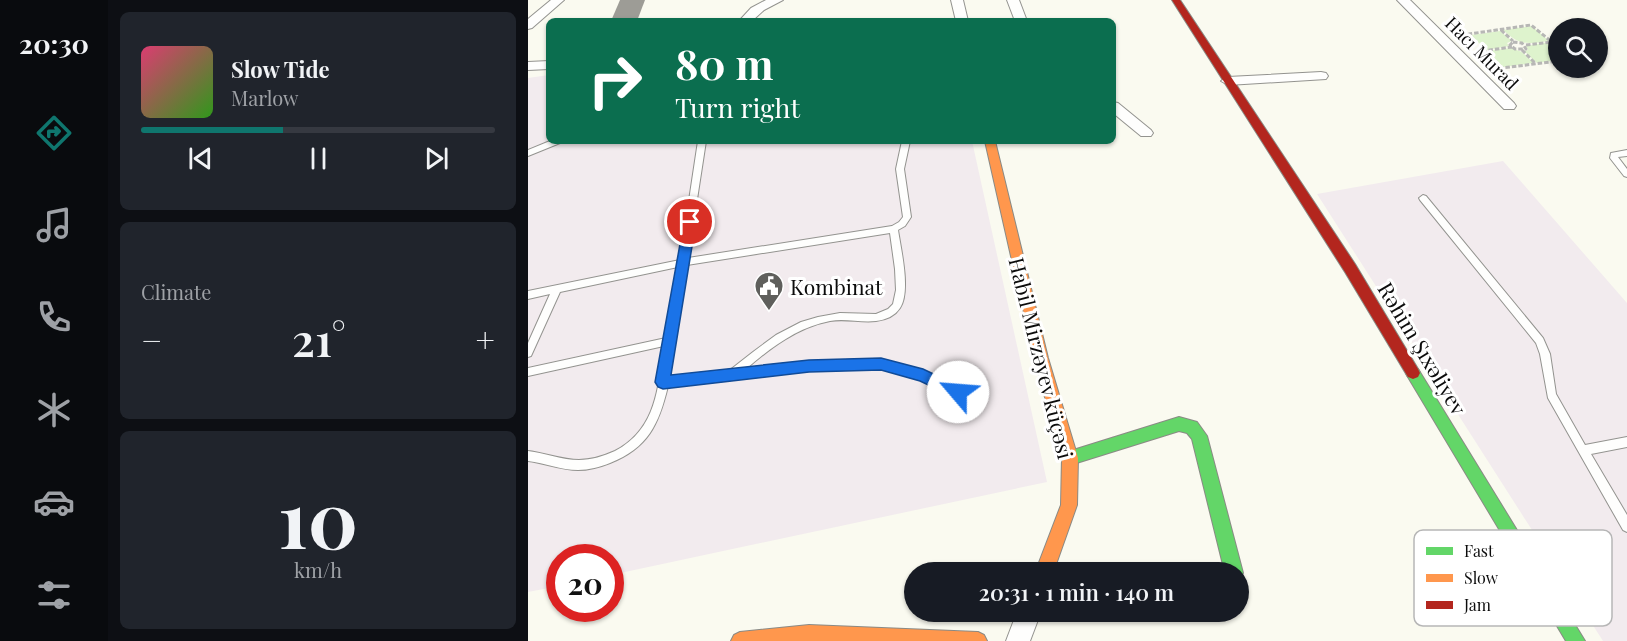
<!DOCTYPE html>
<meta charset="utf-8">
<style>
:root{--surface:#171b24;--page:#20242c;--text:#f1f3f6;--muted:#9ea1a6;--line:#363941;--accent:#0f766e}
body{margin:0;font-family:"Playfair Display",serif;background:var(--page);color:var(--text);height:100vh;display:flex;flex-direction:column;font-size:22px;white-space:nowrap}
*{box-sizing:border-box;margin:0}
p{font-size:20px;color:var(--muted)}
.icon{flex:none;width:33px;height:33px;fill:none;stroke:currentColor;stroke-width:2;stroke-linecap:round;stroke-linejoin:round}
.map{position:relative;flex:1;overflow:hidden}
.details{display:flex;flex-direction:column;gap:12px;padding:12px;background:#0d0f14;width:420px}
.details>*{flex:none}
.guide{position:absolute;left:18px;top:18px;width:570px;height:126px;border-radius:9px;box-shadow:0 2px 4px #0004;background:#0b6e4f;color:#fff;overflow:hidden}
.controls{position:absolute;left:1020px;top:18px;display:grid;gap:12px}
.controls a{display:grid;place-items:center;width:60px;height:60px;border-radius:50%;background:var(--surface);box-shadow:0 2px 4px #0004;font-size:30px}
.speed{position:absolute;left:18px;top:544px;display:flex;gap:12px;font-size:30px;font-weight:700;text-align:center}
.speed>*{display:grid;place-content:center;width:78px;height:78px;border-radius:50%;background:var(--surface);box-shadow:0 2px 4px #0004;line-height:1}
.speed .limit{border:9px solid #d22;background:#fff;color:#111}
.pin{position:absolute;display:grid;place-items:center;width:51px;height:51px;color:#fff;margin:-26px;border:3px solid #fff;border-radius:50%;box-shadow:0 2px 6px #0007}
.me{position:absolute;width:66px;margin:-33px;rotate:297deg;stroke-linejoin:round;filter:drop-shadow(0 0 4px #0008)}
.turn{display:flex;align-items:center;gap:21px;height:126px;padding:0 30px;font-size:27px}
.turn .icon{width:78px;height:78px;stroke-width:2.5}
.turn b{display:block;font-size:42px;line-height:51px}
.big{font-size:45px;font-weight:600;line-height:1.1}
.details .card{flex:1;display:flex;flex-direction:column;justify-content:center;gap:9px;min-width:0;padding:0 21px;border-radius:9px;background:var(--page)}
.details .dial{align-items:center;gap:0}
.dial b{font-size:78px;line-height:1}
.song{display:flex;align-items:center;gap:18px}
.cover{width:72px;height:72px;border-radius:9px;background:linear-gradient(135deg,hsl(340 70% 55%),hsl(110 70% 35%))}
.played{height:6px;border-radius:3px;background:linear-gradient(90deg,var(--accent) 40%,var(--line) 40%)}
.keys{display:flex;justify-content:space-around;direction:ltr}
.heat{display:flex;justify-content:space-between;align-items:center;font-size:33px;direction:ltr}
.trip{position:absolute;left:376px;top:562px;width:345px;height:60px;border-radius:30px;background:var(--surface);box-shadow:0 2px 4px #0004;font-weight:600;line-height:60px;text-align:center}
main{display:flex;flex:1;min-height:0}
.tabs{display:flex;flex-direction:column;width:108px;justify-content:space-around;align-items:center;background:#090b0e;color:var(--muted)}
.tabs .icon{width:42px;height:42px}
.tabs .selected{color:var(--accent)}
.tabs b{font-size:27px;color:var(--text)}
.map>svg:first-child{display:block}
</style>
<main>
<nav class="tabs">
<b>20:30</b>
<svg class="icon selected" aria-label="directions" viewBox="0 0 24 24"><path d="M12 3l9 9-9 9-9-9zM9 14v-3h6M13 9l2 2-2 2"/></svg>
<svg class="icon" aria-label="music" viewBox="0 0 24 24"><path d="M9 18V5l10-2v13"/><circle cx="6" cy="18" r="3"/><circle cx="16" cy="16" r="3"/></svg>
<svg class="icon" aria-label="phone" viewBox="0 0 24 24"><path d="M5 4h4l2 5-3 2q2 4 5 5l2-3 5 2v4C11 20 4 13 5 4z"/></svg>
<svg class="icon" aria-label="climate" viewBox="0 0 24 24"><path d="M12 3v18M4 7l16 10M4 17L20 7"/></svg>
<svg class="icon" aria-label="car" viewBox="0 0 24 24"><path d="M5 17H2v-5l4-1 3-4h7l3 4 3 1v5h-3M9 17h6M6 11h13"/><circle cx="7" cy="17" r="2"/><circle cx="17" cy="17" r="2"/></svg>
<svg class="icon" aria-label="filters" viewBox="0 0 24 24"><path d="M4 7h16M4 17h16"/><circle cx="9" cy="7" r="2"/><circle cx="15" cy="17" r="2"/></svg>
</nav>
<section class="details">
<div class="card">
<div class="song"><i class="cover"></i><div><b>Slow Tide</b><p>Marlow</p></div></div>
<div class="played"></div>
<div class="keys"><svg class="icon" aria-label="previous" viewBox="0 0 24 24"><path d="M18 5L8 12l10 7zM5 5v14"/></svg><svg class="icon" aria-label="pause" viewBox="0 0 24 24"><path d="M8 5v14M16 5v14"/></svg><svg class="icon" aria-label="next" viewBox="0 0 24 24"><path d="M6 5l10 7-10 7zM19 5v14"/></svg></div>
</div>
<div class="card"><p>Climate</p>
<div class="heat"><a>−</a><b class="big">21°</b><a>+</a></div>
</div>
<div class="card dial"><b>10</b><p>km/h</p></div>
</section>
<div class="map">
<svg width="1099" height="641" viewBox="0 0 1099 641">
<rect width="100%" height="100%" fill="#fafaf0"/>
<path fill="#f2ebee" d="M21 75V141H444L519 482 83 575 82 558H32L31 586 0 592V78Z
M975 161 1099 303V641H1075L789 194Z"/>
<path fill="#def3cd" d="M1004 26 1021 41C999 44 992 46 975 30Z
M972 31 984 41 979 43 981 46 958 50 943 35Z
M1023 42 1030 49V60L1009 63 996 51 1000 50 998 46Z
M983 48 994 52 1006 63 975 67 959 51Z"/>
<path fill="#9d9c96" d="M92 0H117L109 21H83Z"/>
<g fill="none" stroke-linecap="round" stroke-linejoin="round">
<g stroke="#93938f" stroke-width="2">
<path id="lane" d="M22 141H33L32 143 0 156V150Z
M170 141H178L160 258 364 226 371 222 375 217 368 169 374 141H382L376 169 383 217 377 226 370 230C373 250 383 291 372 308 367 316 357 320 348 321 333 323 317 318 302 321 270 327 242 348 218 369L281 362 353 360 395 371 433 389 435 392 433 395 430 396 427 395 393 379 353 368 281 370 140 386C131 424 120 448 82 463 72 467 61 470 50 470 33 470 17 463 0 461V451C17 453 34 460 51 460 63 460 76 456 87 451 129 429 130 387 136 346L0 376V368L138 338 150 267 32 292 3 356 0 357V343L22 294 0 299V291L152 260ZM362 233 367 269 368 290 365 304 360 309 348 314 312 313 290 317 273 322 248 335 225 352 202 370 141 377 159 265Z
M1099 150V156L1090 157 1099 169V177L1096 176 1082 158 1083 153Z
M895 195 898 196 1015 338 1022 354 1028 394 1057 445 1099 437V447L1063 454 1099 515V532L1095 530 1020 398 1012 354 1008 343 892 200 891 198Z"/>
</g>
<g stroke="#93938f" stroke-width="2">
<path id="street" d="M23 0H36L4 28 0 29V19Z
M238 0H255L236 10 224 21H211L223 8Z
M423 0H435L440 21H428Z
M479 0H491L499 21H487Z
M869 0H882L986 103 988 106 986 109H976Z
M21 61V69L0 70V62Z
M793 72 798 73 800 76 798 79 700 85 693 81 700 77Z
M585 102 590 103 623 130 625 133 623 136H613L585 113Z
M489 612H513L502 641H478Z"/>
</g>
<g stroke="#8a8a85" stroke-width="2">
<path id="fast" d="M885 367 890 369 1057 641H1038L880 377 878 373 880 369Z
M651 417 669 422 679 436 715 573 711 580V573H697L664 439 659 433 651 431 542 465 537 463 534 458 537 453 542 451Z"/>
</g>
<g stroke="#8a8a85" stroke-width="2">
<path id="slow" d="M457 141H467L520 358 550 458 549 505 525 573H507L533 505 534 458 506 358Z
M281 625 450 632 456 635 459 641H203L206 635 212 632Z"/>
</g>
<g stroke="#8a8a85" stroke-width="2">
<path id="jam" d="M644 0H652L827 264 890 369 892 373 890 377 885 379 880 377 817 272Z"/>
</g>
<path stroke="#b7b7b5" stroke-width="3" stroke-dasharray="4.5 2" stroke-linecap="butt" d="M973 30 985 41
M942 40 939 36 941 34 1003 25 1030 47
M985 42 994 43 998 49H987L982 45Z
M998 45 1025 42
M952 49 974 68 1030 61
M994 50 1007 63
M954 51 984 47"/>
<use href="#lane" fill="#fefefd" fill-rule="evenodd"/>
<use href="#street" fill="#fefefd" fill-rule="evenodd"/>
<use href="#fast" fill="#63d668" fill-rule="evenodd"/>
<use href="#slow" fill="#ff974d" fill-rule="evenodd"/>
<use href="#jam" fill="#b3261e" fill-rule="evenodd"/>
</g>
<path fill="#1a73e8" stroke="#114b97" stroke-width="1.5" d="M162 217 168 222 143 375 281 360 353 358 395 369 435 388 437 392 435 397 430 399 392 381 353 370 281 372 135 389 130 387 127 382 156 222Z"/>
<defs>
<g id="civic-pin" transform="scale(1.5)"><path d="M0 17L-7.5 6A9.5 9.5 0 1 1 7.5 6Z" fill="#5f5f5c" stroke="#fff"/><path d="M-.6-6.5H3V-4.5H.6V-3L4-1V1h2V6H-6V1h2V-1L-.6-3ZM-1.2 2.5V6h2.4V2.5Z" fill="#fff"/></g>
</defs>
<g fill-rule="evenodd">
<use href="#civic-pin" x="241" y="286"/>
</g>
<g text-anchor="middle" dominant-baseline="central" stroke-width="6" stroke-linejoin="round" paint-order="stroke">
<g font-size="18" fill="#0c0c0c" stroke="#fff">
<text transform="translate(954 53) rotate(45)">Hacı Murad</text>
</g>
<g font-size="21" fill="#0c0c0c" stroke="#fff" text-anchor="start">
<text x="262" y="286">Kombinat</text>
</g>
<g font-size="21" fill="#0c0c0c" stroke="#fff">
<text transform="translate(895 348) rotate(59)">Rəhim Şıxəliyev</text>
<text transform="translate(514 358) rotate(76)">Habil Mirzəyev küçəsi</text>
</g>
</g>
<rect x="886" y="530" width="198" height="96" rx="9" fill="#fff" stroke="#b6b6b6" stroke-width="1.5"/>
<rect x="898" y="547" width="27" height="8" fill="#63d668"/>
<rect x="898" y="574" width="27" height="8" fill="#ff974d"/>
<rect x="898" y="601" width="27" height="8" fill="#b3261e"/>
<g font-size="16" fill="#0c0c0c">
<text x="936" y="557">Fast</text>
<text x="936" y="584">Slow</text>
<text x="936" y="611">Jam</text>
</g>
</svg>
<div class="controls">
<a><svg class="icon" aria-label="search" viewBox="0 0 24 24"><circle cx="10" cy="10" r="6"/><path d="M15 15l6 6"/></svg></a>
</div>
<div class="speed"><div class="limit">20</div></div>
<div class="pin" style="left:162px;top:222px;background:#d93025"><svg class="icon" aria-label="arrive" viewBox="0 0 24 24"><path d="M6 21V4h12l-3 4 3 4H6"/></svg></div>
<svg class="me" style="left:430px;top:392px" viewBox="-20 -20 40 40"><circle r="19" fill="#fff"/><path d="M0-13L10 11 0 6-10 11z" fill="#1a73e8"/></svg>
<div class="trip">20:31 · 1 min · 140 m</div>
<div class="guide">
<div class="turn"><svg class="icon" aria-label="right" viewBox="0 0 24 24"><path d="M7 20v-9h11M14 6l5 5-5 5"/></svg><div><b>80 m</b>Turn right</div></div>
</div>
</div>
</main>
